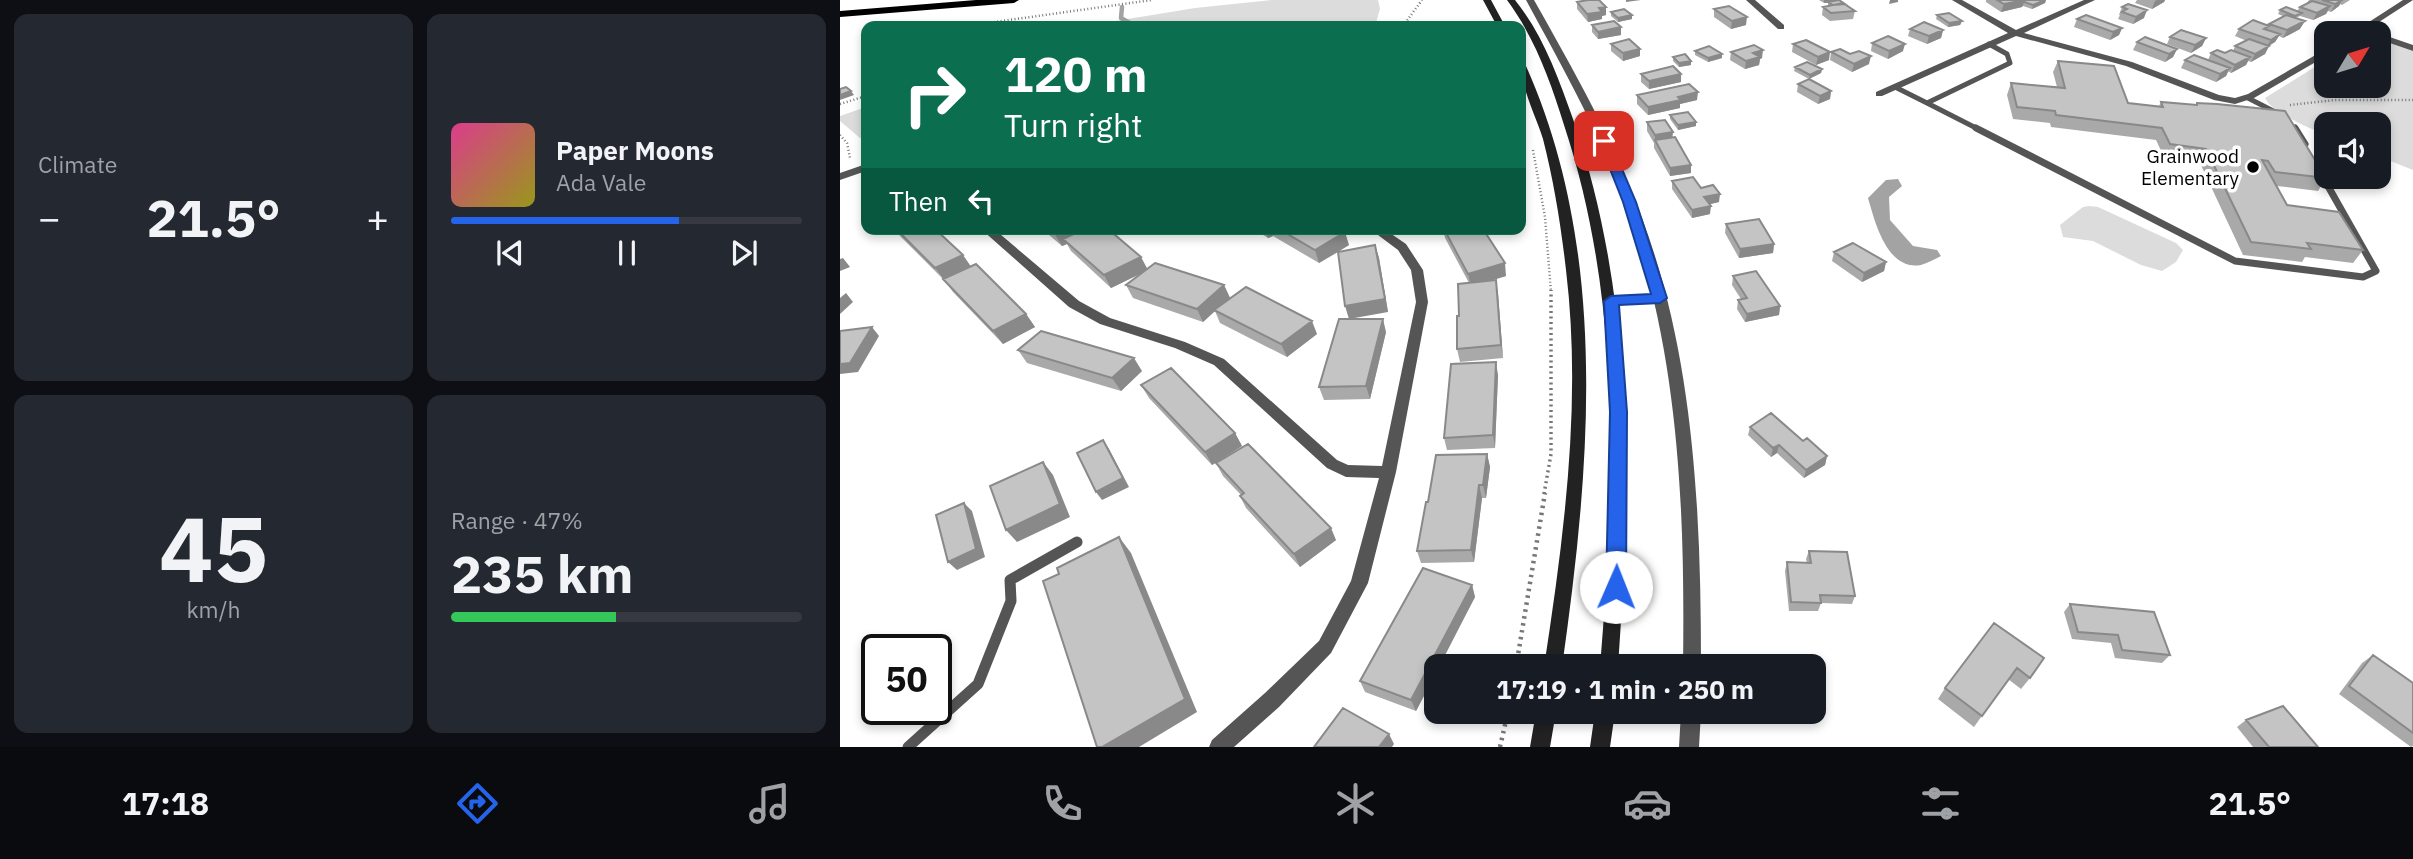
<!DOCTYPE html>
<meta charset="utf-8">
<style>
:root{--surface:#171b24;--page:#242831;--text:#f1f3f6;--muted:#9ea1a6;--line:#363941;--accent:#2563eb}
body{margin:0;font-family:"IBM Plex Sans",sans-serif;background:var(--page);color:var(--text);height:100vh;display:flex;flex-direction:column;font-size:26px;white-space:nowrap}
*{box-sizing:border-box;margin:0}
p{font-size:23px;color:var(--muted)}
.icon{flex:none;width:38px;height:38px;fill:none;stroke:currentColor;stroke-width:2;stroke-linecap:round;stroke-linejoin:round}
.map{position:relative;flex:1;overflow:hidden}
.drawer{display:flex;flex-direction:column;gap:14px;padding:14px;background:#0d0f14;width:840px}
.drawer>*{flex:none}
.top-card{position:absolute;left:21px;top:21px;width:665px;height:214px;border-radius:14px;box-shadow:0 4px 10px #0003;background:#0b6e4f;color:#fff;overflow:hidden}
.needle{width:46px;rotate:52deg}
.tools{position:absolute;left:1474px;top:21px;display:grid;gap:14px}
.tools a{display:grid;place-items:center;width:77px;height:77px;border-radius:14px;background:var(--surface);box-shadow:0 4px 10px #0003;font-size:35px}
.speed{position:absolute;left:21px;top:634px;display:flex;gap:14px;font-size:35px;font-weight:700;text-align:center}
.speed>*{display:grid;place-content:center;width:91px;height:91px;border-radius:50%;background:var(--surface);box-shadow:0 4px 10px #0003;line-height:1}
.speed .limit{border:4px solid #111;border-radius:10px;background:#fff;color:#111}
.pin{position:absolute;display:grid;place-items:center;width:60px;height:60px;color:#fff;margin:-30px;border-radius:14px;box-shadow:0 4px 10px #0006}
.me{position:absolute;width:77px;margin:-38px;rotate:1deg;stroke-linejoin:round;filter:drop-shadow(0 0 5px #0008)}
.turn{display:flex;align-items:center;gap:24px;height:147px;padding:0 28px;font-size:32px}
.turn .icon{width:91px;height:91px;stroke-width:2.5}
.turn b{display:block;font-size:49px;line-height:60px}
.then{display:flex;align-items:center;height:66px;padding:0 28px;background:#0003;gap:14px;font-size:26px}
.big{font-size:52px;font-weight:700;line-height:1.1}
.drawer .card{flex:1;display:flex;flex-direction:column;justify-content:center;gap:10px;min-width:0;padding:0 24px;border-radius:14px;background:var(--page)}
.drawer .dial{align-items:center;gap:0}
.dial b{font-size:91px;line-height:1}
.song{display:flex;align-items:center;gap:21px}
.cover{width:84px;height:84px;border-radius:10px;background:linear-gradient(135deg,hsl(330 70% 55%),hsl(60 70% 35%))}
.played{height:7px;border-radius:4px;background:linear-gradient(90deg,var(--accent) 65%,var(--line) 65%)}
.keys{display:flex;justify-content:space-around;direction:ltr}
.heat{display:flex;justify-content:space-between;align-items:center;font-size:38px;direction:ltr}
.charge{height:10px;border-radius:5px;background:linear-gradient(90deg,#34c759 47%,var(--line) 0)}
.drawer .tiles{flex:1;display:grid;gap:14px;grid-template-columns:repeat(2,1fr)}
.trip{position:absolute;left:584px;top:654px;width:402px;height:70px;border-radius:14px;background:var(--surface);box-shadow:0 4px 10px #0003;font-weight:700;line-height:70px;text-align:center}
.tab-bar{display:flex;height:112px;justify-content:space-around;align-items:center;background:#090b0e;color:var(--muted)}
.tab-bar .icon{width:49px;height:49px}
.tab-bar .on{color:var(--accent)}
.tab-bar b{font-size:32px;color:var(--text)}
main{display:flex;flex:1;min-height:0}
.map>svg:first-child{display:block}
</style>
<main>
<section class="drawer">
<div class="tiles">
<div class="card"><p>Climate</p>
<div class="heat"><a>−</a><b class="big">21.5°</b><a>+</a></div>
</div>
<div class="card">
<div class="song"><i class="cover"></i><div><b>Paper Moons</b><p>Ada Vale</p></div></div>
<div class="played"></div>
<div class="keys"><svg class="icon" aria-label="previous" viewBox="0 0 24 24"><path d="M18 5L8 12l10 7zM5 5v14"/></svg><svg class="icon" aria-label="pause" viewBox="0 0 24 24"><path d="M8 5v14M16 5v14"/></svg><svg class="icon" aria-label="next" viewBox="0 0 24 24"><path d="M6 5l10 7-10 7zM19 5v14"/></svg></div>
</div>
<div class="card dial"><b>45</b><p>km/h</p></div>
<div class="card"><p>Range · 47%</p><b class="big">235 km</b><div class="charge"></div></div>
</div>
</section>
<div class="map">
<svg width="1573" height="747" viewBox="0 0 1573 747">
<rect width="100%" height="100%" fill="#fff"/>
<path fill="#dcdcdc" d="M433 0H538L540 9 535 26H245L355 8Z
M1538 39 1573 51V170L1538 156V124H1486V135C1471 129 1431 112 1425 98L1486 60V86H1538Z
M26 107V136L20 138 0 121V116Z
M1249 206 1258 207 1336 243 1343 250 1336 262 1322 271 1301 265 1253 241 1223 237 1220 225 1243 207Z"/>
<path fill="#a3a3a3" d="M1058 179 1062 186 1049 197 1050 220 1073 246 1097 250 1101 256C1095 259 1087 263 1081 265 1047 271 1035 222 1028 198L1046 180Z"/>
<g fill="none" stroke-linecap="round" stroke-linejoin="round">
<path stroke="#a3a3a3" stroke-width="4.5" d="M282 7 281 18 295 26"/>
<path stroke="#777" stroke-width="2.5" stroke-dasharray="1 2.5" stroke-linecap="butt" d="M126 26 312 0
M563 26 582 0
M0 104 26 96
M1450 105 1495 100H1573
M0 135 7 143 10 158
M693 150 705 217 711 292"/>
<path stroke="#777" stroke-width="3.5" stroke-dasharray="2 3.5" stroke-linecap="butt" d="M704 494 711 454V290"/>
<path stroke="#777" stroke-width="4.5" stroke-dasharray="2.5 4.5" stroke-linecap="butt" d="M676 667 705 493
M660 747 668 712"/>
<path stroke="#555" stroke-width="5" d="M1055 87 1087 103 1170 63 1167 54 1149 44
M1408 98 1441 115 1456 130
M1087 103 1140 130"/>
<path stroke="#555" stroke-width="7" d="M1136 128 1395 261 1523 277 1536 271 1480 172
M1455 128 1465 144"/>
<path stroke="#555" stroke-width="9" d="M771 301 820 298"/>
<path stroke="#555" stroke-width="11" d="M68 747 138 684 171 601 170 580 237 542"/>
<path fill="#555" fill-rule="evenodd" d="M686 0H694C734 71 774 141 802 218 855 360 861 517 861 667H843C845 517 840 364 791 220 765 142 725 72 686 0Z
M906 0H915L944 25V29H938Z
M1112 0H1122L1176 30 1244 0H1255L1184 33 1292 62 1379 95 1395 98 1408 94 1486 49V56L1414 98 1395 104 1374 100 1286 66 1176 36 1042 96H1036V92L1168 33Z
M1563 0H1573L1522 33H1512Z
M1538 33 1573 45V51L1538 39Z
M26 164V171L0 180V173Z
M141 229H154L239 301 270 318 345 342 384 359 497 460 508 465 542 466 576 302 571 270 558 250 530 229H544L566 244 583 270 588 302 556 472 528 583 491 653 439 707 394 747H369L372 740 425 693 479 641 511 581 539 478 506 477 487 468 374 365 335 348 260 324 229 307Z
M841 712H861L859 747H839Z"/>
<path fill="#222" fill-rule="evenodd" d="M643 0H651L665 26H657Z
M667 0H675C703 35 718 77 733 119 794 297 791 482 778 667H760C775 485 782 300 724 125 710 80 695 38 667 0Z
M681 63 686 66C770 254 750 469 722 667H704C724 536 742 402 726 270 721 226 714 182 703 139 696 116 680 86 681 63Z
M696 712H716L710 747H690Z
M755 712H775L770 747H750Z"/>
<path fill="#000" fill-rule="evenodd" d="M136 0H179L174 3 0 17V11Z"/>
</g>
<path fill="#a9a9a9" d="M979 0H995L1015 11 1013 19 990 21 982 15 983 7 988 6V3H984Z
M1146 0H1206L1205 3 1192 9 1183 6 1182 7 1161 12 1146 2Z
M1297 0H1325L1324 2 1312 9 1295 3Z
M1469 0H1510L1502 5 1500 4 1499 6 1491 12 1488 11 1486 14 1473 20 1460 16 1456 18 1460 29 1443 38 1439 36 1435 42 1429 46 1425 54 1411 62 1408 61 1406 65 1391 73 1388 71 1386 76 1376 82 1341 68 1345 60H1368L1371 53H1385L1393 51 1395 46 1407 41 1395 36 1399 29 1428 25 1429 24 1443 16 1438 14 1440 10 1457 11 1460 7 1467 3Z
M737 2 766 15 762 16V19L748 22 737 9Z
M1282 7 1304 18 1293 24 1278 19 1280 15H1279Z
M874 9 906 25 891 29 874 17Z
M771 12 792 19 778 22 771 16Z
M1097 15 1122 21 1120 25 1108 27 1096 19Z
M1237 19 1282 28 1279 35 1270 40 1234 27Z
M752 25 781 35 758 39 752 32Z
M1070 29 1103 30 1101 38 1087 44 1068 36Z
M1330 37 1366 38 1362 46 1351 53 1327 44Z
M1297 42 1337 49 1333 57 1325 62 1293 50Z
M1032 43 1063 51 1048 59 1031 51Z
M771 44 800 56 783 61 771 51Z
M953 44 989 60 976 65 952 52Z
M855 51 882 58 868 62 855 55Z
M891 52 922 58 920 59 919 65 905 69 890 60Z
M991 52 1010 54 1029 64 1012 72 990 60Z
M833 57 851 61V65L839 67 833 61Z
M1218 61 1288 103 1319 106 1321 102 1356 105 1357 103 1486 178 1478 191 1437 186 1447 205 1523 250 1513 263 1465 257 1462 262 1403 255 1359 161 1324 157 1316 140 1211 127 1210 123 1173 119 1167 95 1171 83 1217 87 1213 72Z
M955 67 982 69 981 73 969 79 954 71Z
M801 74 841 82 809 89 801 82Z
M958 84 991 91 990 99 978 104 957 92Z
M797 95 857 100 840 104V108L808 115 797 104Z
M830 115 856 122V126L838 130 830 119Z
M807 122 833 137 851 165V173L830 176 814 148V143L807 131Z
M832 181 879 202 869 204 870 214 852 218 832 189Z
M886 224 934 244 933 253 899 258 885 233Z
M55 229H95L130 266 186 314 195 327 163 344 113 292 105 281 60 236Z
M202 229H268L307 269 384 285 390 298 477 334 447 357 380 323 375 311 363 322 293 298 286 285 300 274 271 288 231 251 227 244 222 246Z
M419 229H500L509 245 498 252 535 245 539 258 548 312 498 252 479 263 433 236 428 238 420 233Z
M603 229H643L666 276 648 281 656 280 663 358 620 362 617 349 619 316 629 283 605 238Z
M994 252 1046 262 1044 271 1022 282 992 261Z
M893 276 940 306 939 315 905 322 897 309 898 300 901 299 892 285Z
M546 332 530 399 484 400 479 387Z
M178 350 302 371 281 391 187 363Z
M658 375 655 448 607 450 604 438Z
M301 385 395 433 402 446 372 465 309 398Z
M910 427 963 441 987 456 985 465 964 478 937 453 931 457 908 435Z
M647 454 650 467 646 498H642L634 562 581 563 577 551 588 502Z
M376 463 496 540 460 567 406 508 400 496 401 495 383 476Z
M969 551 1015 596 1012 604 981 603 978 611H949L945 571 947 562 967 563 966 559Z
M632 585 635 597 597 667V671L576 711 525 692 520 681Z
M1230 604 1330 655 1322 663 1275 658 1271 643 1232 639 1224 612Z
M1154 623 1190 678 1181 689 1168 679 1134 727 1098 699 1105 688Z
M1533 655 1573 683V746L1571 747 1499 694 1522 663Z
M1406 720 1478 747H1413L1397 727Z"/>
<path fill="#898989" d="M786 0H801L786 2Z
M984 0H995L994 1 984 3Z
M1050 0H1058V2L1049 4Z
M1185 0 1182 7 1161 12 1164 4Z
M1206 0 1205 3 1192 9 1193 5Z
M1317 0H1325L1324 2 1312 9 1315 1Z
M1502 0 1499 6 1491 12 1495 4Z
M1490 6 1486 14 1473 20 1477 13Z
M766 7V15L762 16V19L748 22 747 14 759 8Z
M1307 10 1304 18 1293 24 1296 17Z
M792 15V19L778 22V18Z
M907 17 906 25 891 29 892 21Z
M1122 21 1120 25 1108 27 1109 23Z
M1465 21 1460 29 1443 38 1447 30Z
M781 27V35L758 39V32Z
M1282 28 1279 35 1270 40 1273 32Z
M1103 30 1101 38 1087 44 1089 36Z
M1440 34 1435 42 1426 47 1431 40Z
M1366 38 1362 46 1351 53 1355 45Z
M1065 44 1063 51 1048 59 1049 51Z
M1429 46 1425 54 1411 62 1415 54Z
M800 49V56L783 61V53Z
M1337 49 1333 57 1325 62 1329 54Z
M923 50 922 58 920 59 919 65 905 69 906 61 913 53Z
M990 52 989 60 976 65 978 57Z
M882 54V58L868 62V58Z
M1031 56 1029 64 1012 72 1014 64Z
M1410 57 1406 65 1391 73 1395 65Z
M851 61V65L839 67V63Z
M1390 68 1386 76 1376 82 1380 74Z
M982 69 981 73 969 79 970 75Z
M841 74V82L809 89V81Z
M11 91 14 95 0 100V95Z
M991 91 990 99 978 104 980 96Z
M858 92 857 100 840 104V108L808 115V107L838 97Z
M856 122V126L838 130V125Z
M833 132 832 141 815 140V135Z
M851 165V173L830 176V168Z
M880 194 879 202 863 206 864 197Z
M871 206 870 214 852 218V210Z
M224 229H256L223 239 227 244 222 246 214 233Z
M425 229H431L433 236 428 238Z
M505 232 509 245 479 263 475 250Z
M934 244 933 253 899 258 900 249Z
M535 245 539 258 548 312 509 319 505 306Z
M123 255 132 268 105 281 95 268Z
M301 257 308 270 271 288 264 275Z
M3 258 10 267 0 271V259Z
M1046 262 1044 271 1022 282 1024 273Z
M665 263 666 276 631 287 628 274Z
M656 280 658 293 663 358 661 345Z
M384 285 390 298 374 310 375 311 363 322 357 309Z
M6 293 13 302 0 314V298Z
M940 306 939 315 905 322 907 314Z
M186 314 195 327 163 344 153 331Z
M543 319 546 332 530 399 526 386Z
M472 321 477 334 447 357 441 344Z
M32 327 39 336 18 372 0 374V364Z
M294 358 302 371 281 391 272 378Z
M656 362 658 375 655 448 653 435Z
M395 433 402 446 372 465 365 452Z
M263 440 269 449 289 487 262 500 256 492Z
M939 445 937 453 931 457 933 448Z
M647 454 650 467 646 498 643 485Z
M987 456 985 465 964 478 966 470Z
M203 462 213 475 230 517 177 542 166 530Z
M639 485 642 498 634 562 631 550Z
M124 503 132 511 145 557 117 570 108 562Z
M491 528 496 540 460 567 454 554Z
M279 537 291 553 357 712 299 747H262Z
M632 585 635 597 599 667H597V671L576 711 571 700Z
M549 734 554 744 552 747H539Z"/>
<path fill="#c4c4c4" stroke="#898989" stroke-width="2" d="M748 0H759L766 7 759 8 762 12 747 14 737 2Z
M999 0 1005 4 993 5 988 2Z
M1157 0H1185L1164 4Z
M1185 0H1205L1193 5 1184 2Z
M1482 0H1502L1495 4Z
M1472 1 1490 6 1477 13 1460 7Z
M1003 3 1015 11 991 13 983 7Z
M1288 4 1307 10 1296 17 1282 12 1287 9 1282 7Z
M889 6 907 17 892 21 874 9Z
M1446 7 1462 13 1455 16 1440 10Z
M784 9 792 15 778 18 771 12Z
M1109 13 1122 21 1109 23 1097 15Z
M1246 15 1282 28 1273 32 1237 19Z
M1446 15 1465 21 1447 30 1429 24Z
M1413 20 1429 26 1424 29 1440 34 1431 40 1399 29Z
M774 21 781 27 758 32 752 25Z
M1084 22 1103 30 1089 36 1070 29Z
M1341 30 1366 38 1355 45 1330 37Z
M1048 36 1065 44 1049 51 1032 43Z
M1305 37 1337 49 1329 54 1297 42Z
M789 39 800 49 783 53 771 44Z
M1409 39 1429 46 1415 54 1395 46Z
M966 40 990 52 978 57 953 44Z
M914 45 923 50 913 53 920 57 906 61 891 52Z
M869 46 882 54 868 58 855 51Z
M1000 49 1010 54 1019 51 1031 56 1014 64 991 52Z
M1377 50 1385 53 1391 50 1410 57 1395 65 1371 53Z
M845 54 851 61 839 63 833 57Z
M1354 55 1390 68 1380 74 1345 60Z
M1218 61 1274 66 1288 103 1323 107 1321 102 1357 105V103L1377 104 1445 111 1486 178 1435 172 1428 161 1422 160 1447 205 1499 212 1523 250 1467 243 1471 249 1411 242 1366 149 1330 144 1322 128 1216 115 1215 111 1177 107 1171 83 1225 88Z
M967 62 982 69 970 75 955 67Z
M833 66 841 74 809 81 801 74Z
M969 79 991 91 980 96 958 84Z
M849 84 858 92 838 97 841 100 808 107 797 95Z
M6 87 11 91 0 95V89Z
M848 112 856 122 838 125 830 115Z
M825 120 833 132 815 135 807 122Z
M835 137 851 165 830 168 815 140Z
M853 177 861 188 873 185 880 194 864 197 871 206 852 210 832 181Z
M919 219 934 244 900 249 886 224Z
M56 229H95L123 255 95 268Z
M210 229H224L214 233Z
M244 229H268L301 257 264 275 223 239Z
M439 229H500L505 232 475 250Z
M604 229H643L665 263 628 274Z
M1013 243 1046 262 1024 273 994 252Z
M535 245 545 299 505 306 498 252Z
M315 263 384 285 357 309 286 285Z
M136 264 186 314 153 331 103 279Z
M916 271 940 306 907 314 898 300 907 298 893 276Z
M656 280 661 345 617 349V316H619L618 284Z
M406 287 472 321 441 344 374 310Z
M499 319H543L526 386 479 387Z
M32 327 10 363 0 364V331Z
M201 331 294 358 272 378 178 350Z
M656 362 653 435 604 438 611 364Z
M331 368 395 433 365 452 301 385Z
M931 413 963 441 967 438 987 456 966 470 939 445 933 448 910 427Z
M263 440 283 478 256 492 237 453Z
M408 444 491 528 454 554 400 496 404 493 376 463Z
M647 454 643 485H639L631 550 577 551 586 502H588L596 455Z
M203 462 220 504 166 530 150 486Z
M124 503 136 549 108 562 96 515Z
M279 537 345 699 262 747H257L203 581 219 574 217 568Z
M969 551 1007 552 1015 596 980 595 981 603 951 602 947 562 971 563Z
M583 568 632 585 571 700 520 681Z
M1230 604 1314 612 1330 655 1282 650 1278 635 1238 632Z
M1154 623 1204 658 1190 678 1177 668 1142 716 1105 688Z
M1533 655 1573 683V733L1509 686Z
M1443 706 1478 747H1429L1406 720Z
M503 708 549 734 539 747H474Z"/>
<path fill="#2563eb" stroke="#184099" stroke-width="2" d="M764 137 770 141 796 202 827 298 820 303 779 305 787 412 786 587 783 593 776 596 769 593 766 587 770 412 764 301 771 296 811 294 783 202 759 141Z"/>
<circle fill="#000" stroke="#fff" stroke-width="2.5" cx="1413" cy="167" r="7"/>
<g text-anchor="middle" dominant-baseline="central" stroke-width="7" stroke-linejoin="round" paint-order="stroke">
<g font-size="19" fill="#000" stroke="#fff" text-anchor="end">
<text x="1399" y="156">Grainwood<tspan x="1399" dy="22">Elementary</tspan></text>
</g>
</g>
</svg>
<div class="tools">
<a><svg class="needle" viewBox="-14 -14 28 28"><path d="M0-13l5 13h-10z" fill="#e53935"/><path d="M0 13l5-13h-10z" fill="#9ea1a6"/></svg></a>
<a><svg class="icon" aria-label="sound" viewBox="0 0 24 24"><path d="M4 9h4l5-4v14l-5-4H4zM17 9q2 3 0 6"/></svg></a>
</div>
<div class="speed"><div class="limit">50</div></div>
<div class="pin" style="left:764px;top:141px;background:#d93025"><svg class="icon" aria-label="arrive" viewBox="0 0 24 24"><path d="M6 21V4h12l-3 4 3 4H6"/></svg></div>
<svg class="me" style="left:776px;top:587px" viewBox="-20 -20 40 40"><circle r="19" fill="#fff"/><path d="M0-13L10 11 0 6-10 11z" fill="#2563eb"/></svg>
<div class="trip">17:19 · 1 min · 250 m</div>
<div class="top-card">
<div class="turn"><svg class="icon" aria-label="right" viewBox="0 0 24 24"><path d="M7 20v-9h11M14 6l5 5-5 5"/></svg><div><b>120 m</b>Turn right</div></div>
<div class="then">Then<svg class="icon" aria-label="left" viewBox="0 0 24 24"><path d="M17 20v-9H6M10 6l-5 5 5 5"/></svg></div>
</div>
</div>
</main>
<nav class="tab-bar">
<b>17:18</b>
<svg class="icon on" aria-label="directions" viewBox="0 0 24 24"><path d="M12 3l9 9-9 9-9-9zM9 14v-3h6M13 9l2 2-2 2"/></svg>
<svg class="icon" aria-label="music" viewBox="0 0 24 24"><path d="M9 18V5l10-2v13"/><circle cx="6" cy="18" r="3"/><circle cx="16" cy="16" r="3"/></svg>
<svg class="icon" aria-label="phone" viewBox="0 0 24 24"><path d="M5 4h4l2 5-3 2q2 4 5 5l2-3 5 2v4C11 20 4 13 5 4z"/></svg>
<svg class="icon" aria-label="climate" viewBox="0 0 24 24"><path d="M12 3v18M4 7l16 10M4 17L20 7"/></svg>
<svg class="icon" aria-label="car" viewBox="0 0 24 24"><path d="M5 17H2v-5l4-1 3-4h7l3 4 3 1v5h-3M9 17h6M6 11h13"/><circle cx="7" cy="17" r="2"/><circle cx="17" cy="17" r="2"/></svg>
<svg class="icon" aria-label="filters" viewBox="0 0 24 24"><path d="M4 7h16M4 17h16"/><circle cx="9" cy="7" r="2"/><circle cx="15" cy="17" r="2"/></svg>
<b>21.5°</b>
</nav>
